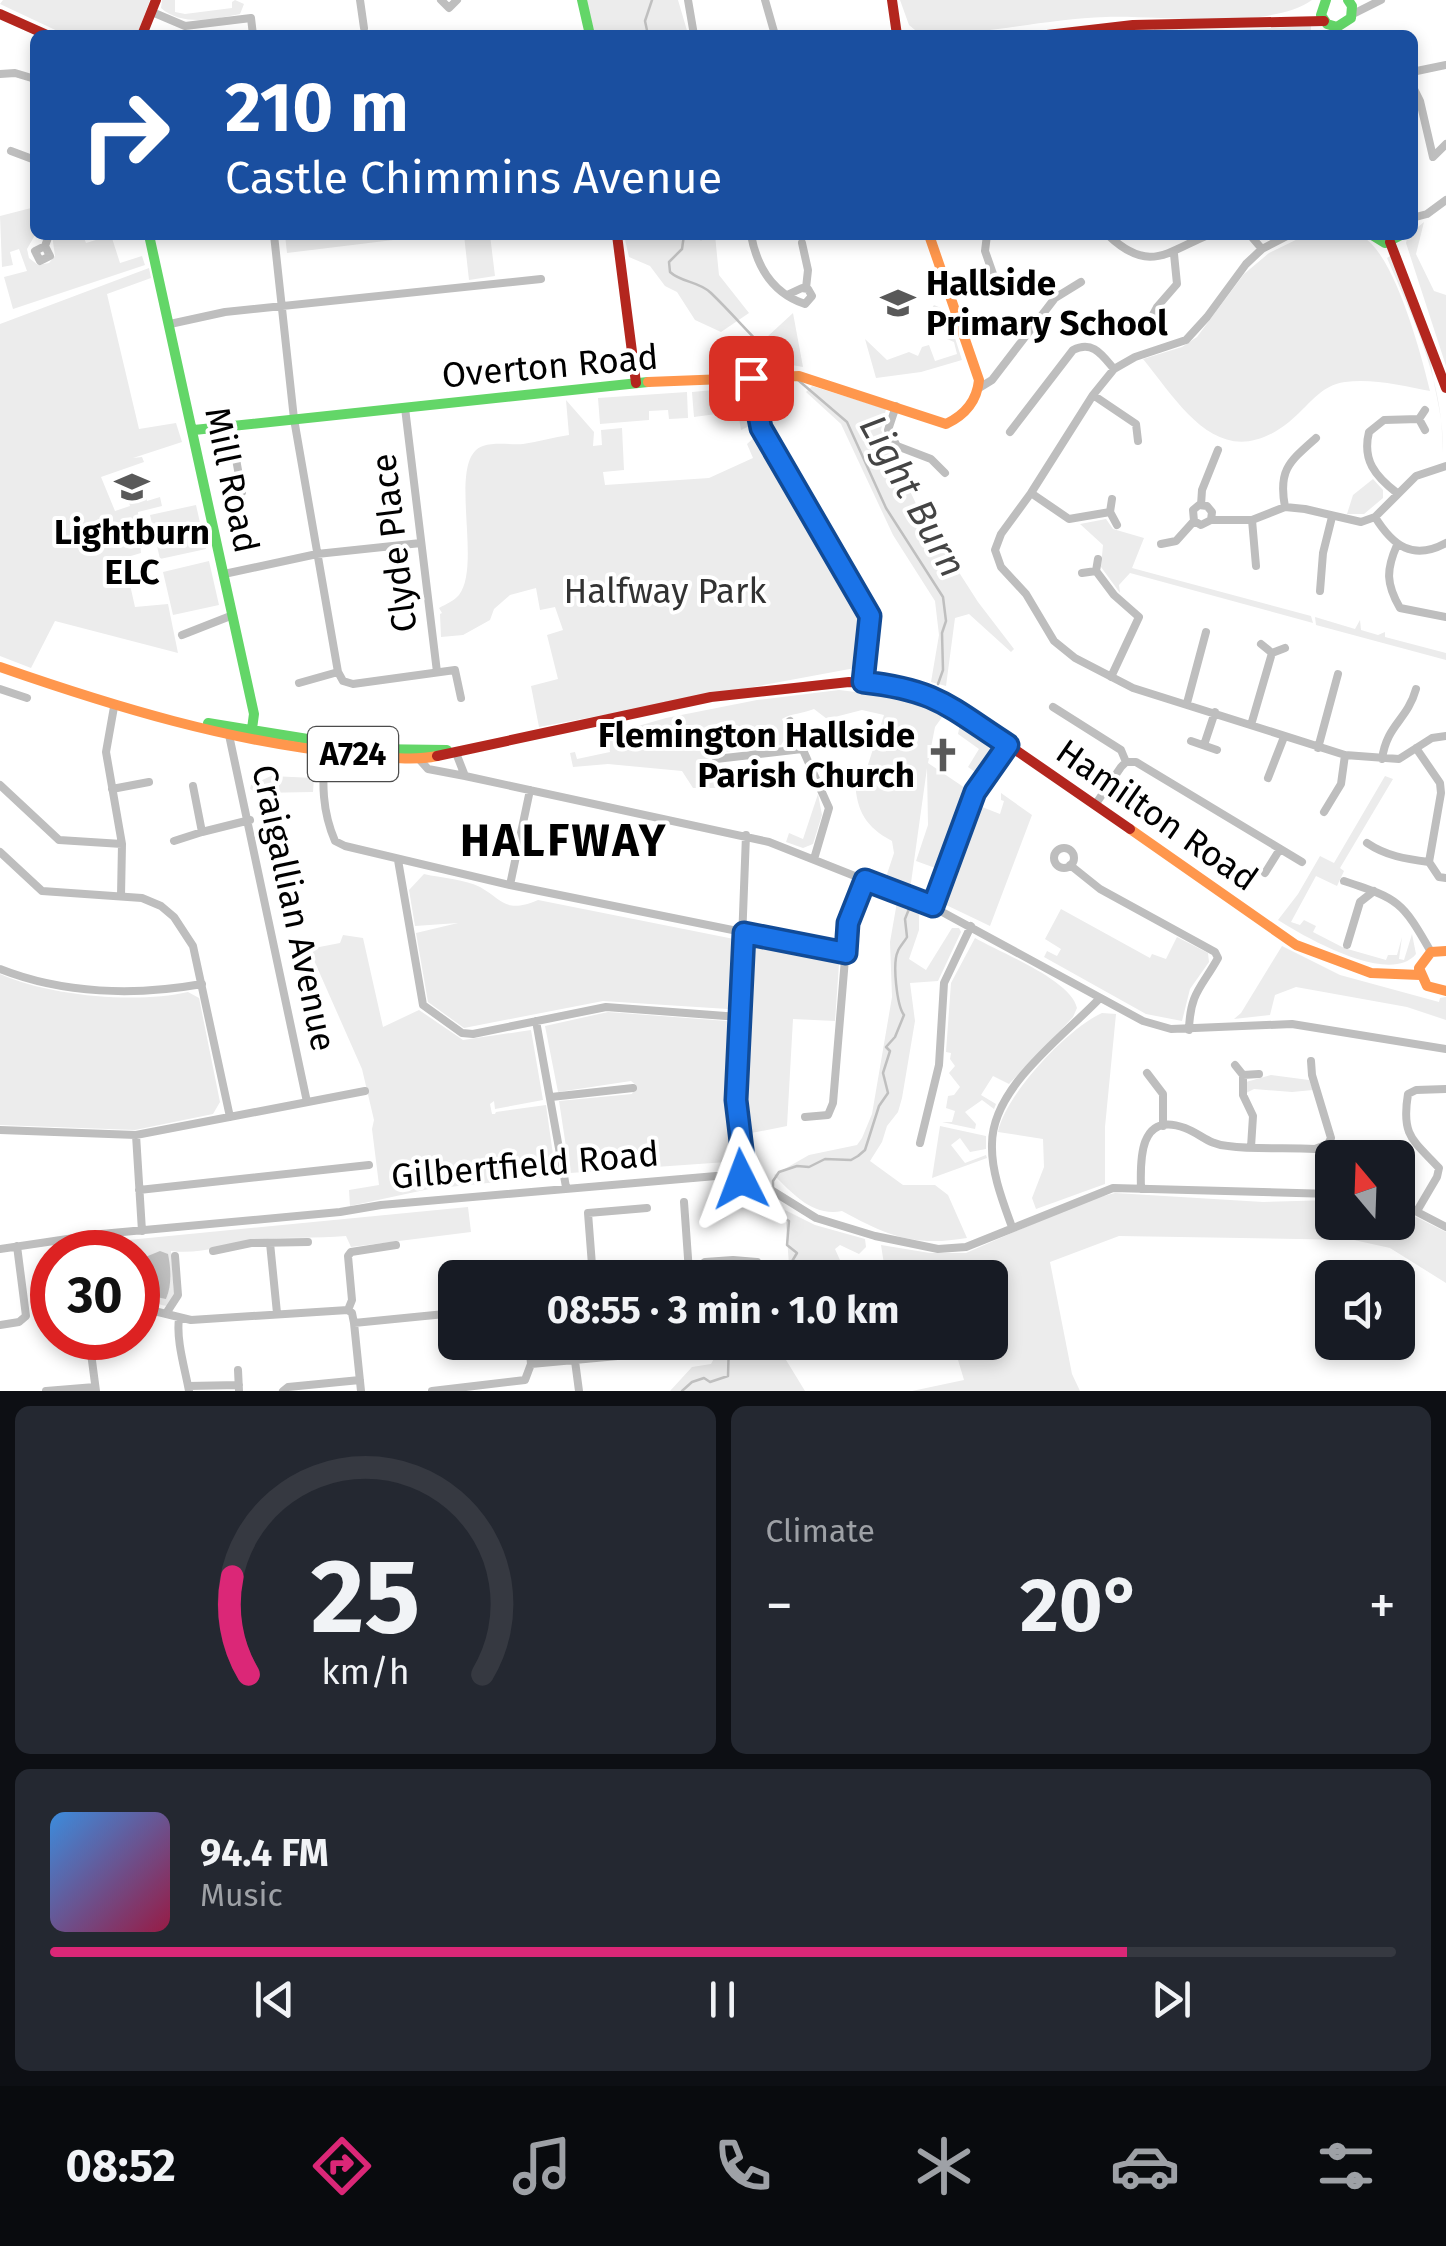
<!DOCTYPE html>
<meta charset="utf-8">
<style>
:root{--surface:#171b24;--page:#242831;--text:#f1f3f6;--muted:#9ea1a6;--line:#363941;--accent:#db2777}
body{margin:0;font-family:"Fira Sans",sans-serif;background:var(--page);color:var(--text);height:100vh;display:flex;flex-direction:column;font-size:38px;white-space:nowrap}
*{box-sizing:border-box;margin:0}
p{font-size:32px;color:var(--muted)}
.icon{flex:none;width:55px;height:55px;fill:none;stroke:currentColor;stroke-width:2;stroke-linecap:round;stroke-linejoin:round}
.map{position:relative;height:1391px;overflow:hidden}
.sheet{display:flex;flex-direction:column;gap:15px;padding:15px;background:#0d0f14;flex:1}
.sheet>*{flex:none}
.banner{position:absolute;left:30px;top:30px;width:1388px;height:210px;border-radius:15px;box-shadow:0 5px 15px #0003;background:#1a4fa0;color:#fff;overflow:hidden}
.needle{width:65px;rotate:341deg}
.fabs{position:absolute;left:1315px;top:1140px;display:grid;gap:20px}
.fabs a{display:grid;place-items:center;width:100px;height:100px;border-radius:15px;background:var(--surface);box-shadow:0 5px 15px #0003;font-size:50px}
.speed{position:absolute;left:30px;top:1230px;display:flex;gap:20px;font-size:50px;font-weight:700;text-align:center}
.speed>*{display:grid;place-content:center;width:130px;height:130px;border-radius:50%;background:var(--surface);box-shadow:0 5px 15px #0003;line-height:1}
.speed .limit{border:15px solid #d22;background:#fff;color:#111}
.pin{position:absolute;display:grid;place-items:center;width:85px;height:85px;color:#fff;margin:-42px;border-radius:20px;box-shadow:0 5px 15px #0006}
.me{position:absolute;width:110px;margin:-55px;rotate:357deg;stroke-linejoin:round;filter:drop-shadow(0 0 8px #0008)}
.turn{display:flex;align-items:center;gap:35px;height:210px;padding:0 30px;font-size:45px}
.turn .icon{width:130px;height:130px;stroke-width:2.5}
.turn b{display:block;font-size:70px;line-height:85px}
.big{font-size:75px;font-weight:700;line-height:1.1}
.sheet .widget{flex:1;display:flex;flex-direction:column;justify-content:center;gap:15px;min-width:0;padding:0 35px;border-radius:15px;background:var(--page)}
.sheet .dial{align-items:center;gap:0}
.dial svg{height:260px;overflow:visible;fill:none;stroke:var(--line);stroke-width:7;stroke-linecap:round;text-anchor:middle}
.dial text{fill:var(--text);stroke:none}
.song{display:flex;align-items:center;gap:30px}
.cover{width:120px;height:120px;border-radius:15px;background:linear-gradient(135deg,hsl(210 70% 55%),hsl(340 70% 35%))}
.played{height:10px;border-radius:5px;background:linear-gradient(90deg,var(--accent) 80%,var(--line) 80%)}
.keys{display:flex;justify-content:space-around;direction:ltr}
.heat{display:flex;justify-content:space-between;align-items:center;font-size:55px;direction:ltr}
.sheet .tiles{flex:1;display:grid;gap:15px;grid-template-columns:1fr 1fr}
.widget:last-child{grid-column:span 2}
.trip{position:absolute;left:438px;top:1260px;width:570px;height:100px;border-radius:15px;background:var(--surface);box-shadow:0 5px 15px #0003;font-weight:700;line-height:100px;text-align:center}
.tabs{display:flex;height:160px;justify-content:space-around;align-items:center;background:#090b0e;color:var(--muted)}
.tabs .icon{width:70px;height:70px}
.tabs .active{color:var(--accent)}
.tabs b{font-size:45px;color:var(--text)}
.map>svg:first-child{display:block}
</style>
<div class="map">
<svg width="1446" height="1391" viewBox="0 0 1446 1391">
<rect width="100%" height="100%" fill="#fff"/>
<path fill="#ececec" d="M3 0H150L137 35H66L0 4Z
M162 0H175V12L185 14 232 8V2L235 0 244 4 240 14C215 19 183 27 161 8Z
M586 0H678L688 34 595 35Z
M900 0H1312C1268 31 1161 15 1106 17 1045 19 983 35 921 35L909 25Z
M1311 26V31L1154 35V29L1235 30Z
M35 207V235L27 249 29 258 38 265 49 263 55 256 52 235H83L86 243 96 240 95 235H111L120 263 142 256 145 265 13 309 4 277 27 271 19 249 10 252 13 265 2 267 0 216Z
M1424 222 1416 254 1434 291 1446 295V366L1406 243 1408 235H1412L1413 231Z
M285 235H434L287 253Z
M464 235H490L495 276 469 280Z
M624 235H715L719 275 749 313 721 332 695 320 677 292 665 286 650 266 629 257Z
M1306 235C1322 235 1347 230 1361 236 1394 251 1422 357 1430 391 1404 386 1372 378 1345 382 1320 385 1308 407 1289 422 1221 476 1182 407 1143 359L1182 347 1197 337 1244 274 1269 253Z
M1390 256 1399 270 1431 357C1431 385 1446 419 1442 453 1446 387 1413 318 1387 258Z
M149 268 151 278 107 294 139 429 176 423 182 442 133 458 142 457 144 462 101 477 115 511 130 506 126 492 142 487 147 501 160 497 162 506 138 512 141 553 124 558 135 607 168 604 178 653 55 621 31 668 0 656V324Z
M934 305 946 310 962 360 921 372 876 378 865 339 887 360 909 352 918 356 922 347 929 345 935 361 957 354 954 342 947 339 936 307 932 308Z
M793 313 803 367 792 365 767 337Z
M812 386 886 409 881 430 919 510 978 602 1014 649 1011 652 969 614 955 618 946 686 931 682 939 635 935 601 893 535 841 424 806 392Z
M746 387 754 424 741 430 739 418 731 412 694 417 692 392Z
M687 392 688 418 669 419 668 410 649 411V420L600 424 598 398Z
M566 400 594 432 593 446 602 445 601 430 622 428 624 470 603 472 605 485 709 478 753 458 747 444 758 434 864 617 861 652 855 668 539 727 531 686 558 679 547 635 563 630 555 607 540 610 536 588 510 595 494 609 490 620 463 635 441 637 440 614 442 613 439 608C446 604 454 601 459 595 483 564 446 458 483 446 495 442 511 445 523 444 538 442 554 437 569 435Z
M1373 479 1383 490V498L1364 514H1347L1353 495Z
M196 505 206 549 160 559 150 515Z
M1106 519 1113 529 1144 538 1132 568 1311 616 1313 623 1130 573 1119 585 1120 593 1101 567 1103 545 1080 524Z
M209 561 219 605 173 615 163 572Z
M1315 617 1355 629 1360 620 1361 630 1378 635 1385 632V637L1446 653V660L1316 625Z
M839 690 898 697 945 713 935 727 928 763 968 790 938 869 916 861 928 825 927 768 910 890 892 884 886 877 894 853 892 841C866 827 857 812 855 782L864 777 884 715 862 710 827 719 814 709C802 714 792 713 782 719L788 734 781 745 708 754 710 766 727 773 730 781 722 788H693L682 771 608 764 573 767 570 753 575 752 577 759 610 752 607 735 666 718 757 700Z
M960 724 996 748 978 774 968 767 979 749 958 734Z
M271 776 314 778 313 792 258 793 250 789 251 785Z
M1385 776 1393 779 1340 868 1344 871 1337 886 1316 876 1291 922 1300 925 1304 920 1316 926 1313 932 1344 948 1386 960 1388 955H1397L1402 937 1399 959 1404 960 1412 934 1416 954C1389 987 1300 934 1278 920L1298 894 1320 856 1334 863Z
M1001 793 1032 815 990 926 942 903 977 805 1000 814 1004 801 1001 800Z
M818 794 822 815 813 844 803 848 786 842 789 833 803 839Z
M424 874C441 878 464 879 480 887 503 900 505 914 538 900L734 939 732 1007 728 1009 603 1001 464 1028 428 1002 416 933 458 923 415 926 409 890Z
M897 902 919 909V930L909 959 926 970 952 928H959L961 932 938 981 910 983 915 1021 902 1098 898 1112 887 1126 882 1142 870 1161 903 1185H935L948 1195 967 1238C914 1247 888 1236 842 1211 813 1217 793 1194 774 1175L809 1155 857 1145 862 1138 872 1114 892 997 890 942Z
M1061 909 1150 958 1152 954 1166 959 1177 937 1208 953 1209 962 1190 989 1182 1021 1146 1014 1044 957 1047 951 1057 956 1061 949 1045 939Z
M343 935 363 938 383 1027 419 1010 463 1040 531 1030 543 1100 495 1109 494 1101 490 1104 492 1114H495L496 1112 546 1105 556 1176 429 1189 350 1206 349 1190 379 1185 372 1129 374 1120 362 1069 309 949 340 943Z
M975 938C1001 953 1071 980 1077 1008L1073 1017 1009 1084 993 1076 981 1095 996 1104 994 1109 982 1100 965 1112 976 1124 975 1129 942 1122H952L955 1111 946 1108 948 1096 954 1095 960 1087 949 1073 955 1066 950 1059 951 1053 946 1052 951 983Z
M755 943 836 960 839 964 835 1021 793 1019 787 1126 746 1134 741 1099 749 946Z
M1282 946 1340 975 1439 1002 1440 998 1446 997V1020L1407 1007 1296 987 1275 995 1270 1015 1234 1019 1241 1013Z
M0 974C49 996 136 1004 188 992L199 998 220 1102 213 1114 135 1130 0 1125Z
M608 1012 727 1021 730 1025 727 1104 734 1148 733 1155 727 1162 570 1173 559 1101 632 1094 636 1085 631 1081 558 1092 545 1026Z
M1102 1013 1116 1014 1105 1127V1184L1036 1209 1032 1198 1044 1167 1043 1139 998 1132C1005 1095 1068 1028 1102 1013Z
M1271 1075 1309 1080 1313 1090 1292 1092 1254 1089 1246 1093V1082Z
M940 1126 986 1136V1149L970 1152 960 1138 951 1145 965 1163 986 1155 987 1158 932 1178Z
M1115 1193 1263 1202 1332 1200V1222H1398V1208L1446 1232V1283L1390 1248 1354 1240 1119 1236 1050 1262 1072 1374 1080 1391H912L964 1380 953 1343 990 1342V1278L886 1277 881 1245 930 1253H966L1085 1201Z
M468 1207 471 1232 351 1247 346 1236C316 1239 288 1236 258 1240 230 1244 199 1255 171 1251L174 1295 167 1306C136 1301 138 1279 138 1252H124L122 1246 128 1240Z
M785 1210 815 1225 865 1239 866 1247 859 1254 840 1245 835 1249 844 1269 832 1276 819 1260 798 1277H780L789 1265Z
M723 1342 784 1343 783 1355 805 1391H670L692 1367 711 1364Z"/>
<path fill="#bfbfbf" d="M160 1251 168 1254C171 1269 172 1285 166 1299L146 1295 138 1283V1260Z"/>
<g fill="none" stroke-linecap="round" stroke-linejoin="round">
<path stroke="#bfbfbf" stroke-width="2.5" d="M648 35 645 21 652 0
M684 235 682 249 669 262 670 272C682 283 699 281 711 293 737 318 760 347 789 371
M697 235 701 239 705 235
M798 380 847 422 886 508 943 597 946 621 942 633 943 670 938 684
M773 1189V1181L779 1172 797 1166 809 1167 825 1159 851 1160 858 1156 865 1150 879 1106 888 1093 883 1073 890 1051 886 1047 895 1037 904 1015C897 1006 892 963 898 951 898 949 907 938 907 937L905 919 909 909
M774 1197V1212L789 1221 787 1245 797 1253 782 1278
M682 1391 692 1382 704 1378 710 1382 728 1376 729 1342"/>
<path stroke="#bebebe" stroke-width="8" d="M360 0 364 28
M441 0 449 8 457 0
M688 0 694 35
M765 0 775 35
M152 12 185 26 251 18 253 35
M1353 14 1381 0
M1412 72 1446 65
M0 74 15 73 35 79
M1412 85 1420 101 1433 157 1446 144
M11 151 35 160
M1412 218 1427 214 1446 200
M274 235 294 419 338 672 343 681 353 684 455 670 461 698
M751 235C757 267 772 293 805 304L812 296 808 289 802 288 787 295
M987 235 985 251 998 288
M1108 235C1149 274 1167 252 1208 235
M1250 235 1262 249
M1289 235 1262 249 1246 264 1207 317 1186 340 1135 357 1114 369 1093 395 1031 493 1001 534 995 550 1001 567 1026 594 1054 641 1075 658 1133 688 1345 755 1399 759 1432 738 1446 736
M802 243 808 270 806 288
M45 246 50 256 40 261 35 251 45 246 49 235
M170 324 225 312 541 279
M1148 324 1157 307 1177 284 1174 254
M751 378 761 427 870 616 863 682
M979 388 992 380 1055 298 1081 282
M1093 395 1136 424 1138 441
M896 406 888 430 897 446 931 459 945 473
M405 408 437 672
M230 426 242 492
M1425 430 1419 419 1425 410
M1010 432 1073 350C1093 340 1102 355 1114 369
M1031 493 1069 519 1110 512
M1397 493C1375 476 1362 460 1369 432L1384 420 1419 419
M1112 499 1110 512 1117 525
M1201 505 1202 490 1218 450
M1285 507C1278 470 1289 462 1316 438
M1375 517C1393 546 1413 561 1446 543
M1211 520 1212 512 1207 506 1199 505 1193 510 1194 521 1201 525 1211 520H1252L1285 507 1305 509 1361 522 1375 517 1416 476 1446 466
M1252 520 1256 566
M1161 544 1176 541 1194 521
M1397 545C1386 570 1386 584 1400 608L1446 617
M1096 571 1114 595 1139 617 1111 677
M1082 573 1096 571 1098 559
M224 574 317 554 421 543
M1320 591 1323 553 1332 517
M182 635 233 615
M1261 644 1272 653 1285 648
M299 683 338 672
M0 689 27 698
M1187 703 1206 632
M114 707 106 752 122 844 121 896
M1053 707 1121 750 1126 762
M790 721 829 808 814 859
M1251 725 1272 653
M229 735 307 1102
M1191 741 1217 750
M1204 745 1215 712
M1318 748 1338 674
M325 751C322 783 322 811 335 841L345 846 510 885 846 953
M456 753 465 776 769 842 933 907 1143 1021 1171 1029 1292 1024 1446 1049
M716 759 802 749
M1382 759C1387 724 1407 721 1416 689
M420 760 428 769 465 776
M1268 778 1284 737
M0 785 59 840 122 844
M193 786 202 832 250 820
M112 789 149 782
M1095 805 1121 767 1126 762H1136L1302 862
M1324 812 1341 784 1345 755
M174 841 202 832
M1367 843C1386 856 1406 859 1429 862L1441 793 1440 783 1416 748
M1054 858a10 10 0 1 1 20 0a10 10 0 1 1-20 0Z
M0 852 42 891 142 898 161 906 174 917 193 946 230 1117
M398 860 423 1005 462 1033 473 1034 606 1007 739 1017
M1429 862 1439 877 1446 878
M1070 865 1100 889 1215 952 1218 958C1202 987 1190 992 1189 1030
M1265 873 1280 849
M1344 881C1399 899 1402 901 1431 952
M510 885 530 790
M933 907 975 792 1008 745
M1347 945 1360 902 1374 891
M0 969C63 994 135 996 202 984
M536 1021 566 1187
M1235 1065 1243 1075V1095L1253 1116 1251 1147
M1147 1073 1163 1094V1126
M1243 1075 1259 1074
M551 1097 633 1088
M805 1117 828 1115 833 1103 848 923 865 880
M0 1130 136 1135 365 1091
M136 1135 142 1231
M920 1143 939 1065 944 983 971 926
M741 1179 743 1158 736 1100 746 835
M1141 1189C1140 1160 1139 1111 1185 1128 1201 1134 1209 1145 1228 1146 1257 1150 1286 1147 1315 1149L1328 1144 1331 1138 1312 1075 1311 1061
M139 1190 369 1165
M684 1202 689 1272
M1398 1202 1446 1227
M1417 1211 1437 1177 1439 1168C1413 1140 1401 1136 1408 1094L1416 1090 1446 1089
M1012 1227C1003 1202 991 1172 992 1144 992 1087 1063 1037 1100 998
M116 1233 118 1252
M270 1243 277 1313
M0 1249 101 1234 340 1212 381 1205 716 1176 741 1179 771 1190 816 1218 875 1236 938 1249 966 1247 1113 1188 1332 1194
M213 1251 251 1243 308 1242
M593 1278 588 1213 647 1208
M641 1278 692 1272 705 1262 733 1260 757 1262
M138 1300 154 1311 191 1320 348 1310 352 1313 354 1323 361 1391
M348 1310 352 1300 348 1256 351 1252 396 1245
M167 1312 178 1295 175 1256
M179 1319C176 1340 185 1369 189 1391
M354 1323 455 1313
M0 1325 19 1322 26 1316 17 1246
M89 1338 96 1391
M575 1361 579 1391
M531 1364 650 1353 657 1342
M238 1370 239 1391
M188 1386 239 1385
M46 1391 95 1387
M283 1391 288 1387 360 1380
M432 1391 525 1380 531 1364 529 1342"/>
<path stroke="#63d668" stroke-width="10" d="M582 0 590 35
M1326 0 1321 15 1327 24 1337 27 1351 18 1352 6 1348 0
M149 235 254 714 251 736
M1372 235 1385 243 1401 235
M194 430 648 382
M208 723 370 749 447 750"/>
<path stroke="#ff974d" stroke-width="10" d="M648 382 799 376 946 424C965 415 977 401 979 380L929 235
M0 667C115 707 230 742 352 754 380 756 409 762 437 756
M1130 829 1296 945 1371 973 1420 975
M1446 951 1431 952 1419 968 1427 986 1446 991"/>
<path stroke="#b3261e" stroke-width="10" d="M892 0 897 35
M0 14 47 35
M142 35 156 0
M1047 35 1133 25 1324 21
M617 235 636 383
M1390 242 1446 388
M437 756 711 697 849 682 904 687 931 696 965 715 1130 829"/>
</g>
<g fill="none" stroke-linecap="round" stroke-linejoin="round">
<g stroke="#114b97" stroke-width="25">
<path id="route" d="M741 1179 743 1158 736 1100 744 933 846 953 848 923 865 880 933 906 975 792 1008 745C949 707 937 690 863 682L870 616 761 428 751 378"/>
</g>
<use href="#route" stroke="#1a73e8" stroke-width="18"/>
</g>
<defs>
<g id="school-bare" transform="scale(2.7)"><path d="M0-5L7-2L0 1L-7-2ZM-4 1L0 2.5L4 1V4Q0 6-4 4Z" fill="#595959" stroke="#fff" stroke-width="2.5" paint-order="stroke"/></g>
<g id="church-bare" transform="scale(2.7)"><path d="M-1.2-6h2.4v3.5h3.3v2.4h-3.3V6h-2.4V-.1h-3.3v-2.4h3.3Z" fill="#595959" stroke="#fff" stroke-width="2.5" paint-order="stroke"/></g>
</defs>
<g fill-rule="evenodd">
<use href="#school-bare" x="898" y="303"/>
<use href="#school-bare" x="132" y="487"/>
<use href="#church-bare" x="943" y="755"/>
</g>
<g text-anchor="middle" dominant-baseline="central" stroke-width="8" stroke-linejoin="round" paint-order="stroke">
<rect fill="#fff" stroke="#4c4c4c" stroke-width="2.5" x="308" y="727" width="90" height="54" rx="8"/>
<g font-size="32" font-weight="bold" fill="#000">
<text x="353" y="754">A724</text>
</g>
<g font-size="35" font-weight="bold" fill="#000" stroke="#fff" text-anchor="start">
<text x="926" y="283">Hallside<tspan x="926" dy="40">Primary School</tspan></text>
<text x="132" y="532" text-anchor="middle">Lightburn<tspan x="132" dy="40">ELC</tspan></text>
<text x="915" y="735" text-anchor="end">Flemington Hallside<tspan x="915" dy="40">Parish Church</tspan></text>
</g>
<g font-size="35" fill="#000" stroke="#fff">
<text transform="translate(550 366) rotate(-5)">Overton Road</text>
<text transform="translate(232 480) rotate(78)">Mill Road</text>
<text transform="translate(394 543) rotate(-97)">Clyde Place</text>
<text transform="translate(1157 815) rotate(35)">Hamilton Road</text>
<text transform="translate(294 908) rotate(78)">Craigallian Avenue</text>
<text transform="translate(525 1165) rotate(-5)">Gilbertfield Road</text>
</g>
<g font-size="35" fill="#333" stroke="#fff">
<text x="665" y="591">Halfway Park</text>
</g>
<g font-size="38" font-style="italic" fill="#444" stroke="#fff">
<text transform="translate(913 496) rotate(61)">Light Burn</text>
</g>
<g font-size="45" font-weight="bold" letter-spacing="2.5" fill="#000" stroke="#fff">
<text x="564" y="841">HALFWAY</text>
</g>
</g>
</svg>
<div class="fabs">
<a><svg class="needle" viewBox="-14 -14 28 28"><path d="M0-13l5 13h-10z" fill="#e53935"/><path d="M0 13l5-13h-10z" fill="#9ea1a6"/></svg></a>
<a><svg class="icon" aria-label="sound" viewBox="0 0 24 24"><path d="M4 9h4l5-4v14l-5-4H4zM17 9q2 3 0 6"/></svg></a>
</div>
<div class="speed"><div class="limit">30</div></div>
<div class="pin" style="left:751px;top:378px;background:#d93025"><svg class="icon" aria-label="arrive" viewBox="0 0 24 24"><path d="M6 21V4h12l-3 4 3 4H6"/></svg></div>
<svg class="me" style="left:741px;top:1179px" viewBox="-20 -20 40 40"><path d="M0-17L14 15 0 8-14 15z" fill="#1a73e8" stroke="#fff" stroke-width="4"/></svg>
<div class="trip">08:55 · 3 min · 1.0 km</div>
<div class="banner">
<div class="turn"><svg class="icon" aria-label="right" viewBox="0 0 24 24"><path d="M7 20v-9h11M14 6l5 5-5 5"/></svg><div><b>210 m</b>Castle Chimmins Avenue</div></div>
</div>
</div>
<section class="sheet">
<div class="tiles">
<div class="widget dial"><svg viewBox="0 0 100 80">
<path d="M14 69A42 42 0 1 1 86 69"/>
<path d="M14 69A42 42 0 0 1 9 39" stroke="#db2777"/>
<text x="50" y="56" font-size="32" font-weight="700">25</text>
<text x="50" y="72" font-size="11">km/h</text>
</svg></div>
<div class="widget"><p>Climate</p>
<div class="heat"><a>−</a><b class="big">20°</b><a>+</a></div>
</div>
<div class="widget">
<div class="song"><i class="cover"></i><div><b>94.4 FM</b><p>Music</p></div></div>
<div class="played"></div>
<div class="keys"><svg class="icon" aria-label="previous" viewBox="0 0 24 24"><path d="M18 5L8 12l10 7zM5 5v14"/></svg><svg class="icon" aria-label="pause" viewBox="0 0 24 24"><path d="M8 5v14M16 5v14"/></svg><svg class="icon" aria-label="next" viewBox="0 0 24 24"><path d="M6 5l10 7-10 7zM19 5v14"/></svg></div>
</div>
</div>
</section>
<nav class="tabs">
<b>08:52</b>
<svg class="icon active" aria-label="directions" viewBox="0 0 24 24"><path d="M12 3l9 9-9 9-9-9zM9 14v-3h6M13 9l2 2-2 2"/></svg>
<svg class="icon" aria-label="music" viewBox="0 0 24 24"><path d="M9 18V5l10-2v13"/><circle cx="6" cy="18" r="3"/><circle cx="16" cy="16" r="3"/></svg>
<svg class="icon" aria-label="phone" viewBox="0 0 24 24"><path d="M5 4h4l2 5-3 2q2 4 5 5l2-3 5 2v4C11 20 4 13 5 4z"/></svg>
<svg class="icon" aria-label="climate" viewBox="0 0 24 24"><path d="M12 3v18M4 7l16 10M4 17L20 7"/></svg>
<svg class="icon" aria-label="car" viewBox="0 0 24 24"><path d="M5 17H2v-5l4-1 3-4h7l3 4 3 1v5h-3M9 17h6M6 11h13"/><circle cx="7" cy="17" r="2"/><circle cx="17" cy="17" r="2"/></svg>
<svg class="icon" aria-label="filters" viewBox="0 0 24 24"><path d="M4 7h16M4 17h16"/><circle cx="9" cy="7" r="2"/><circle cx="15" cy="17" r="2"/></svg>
</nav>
